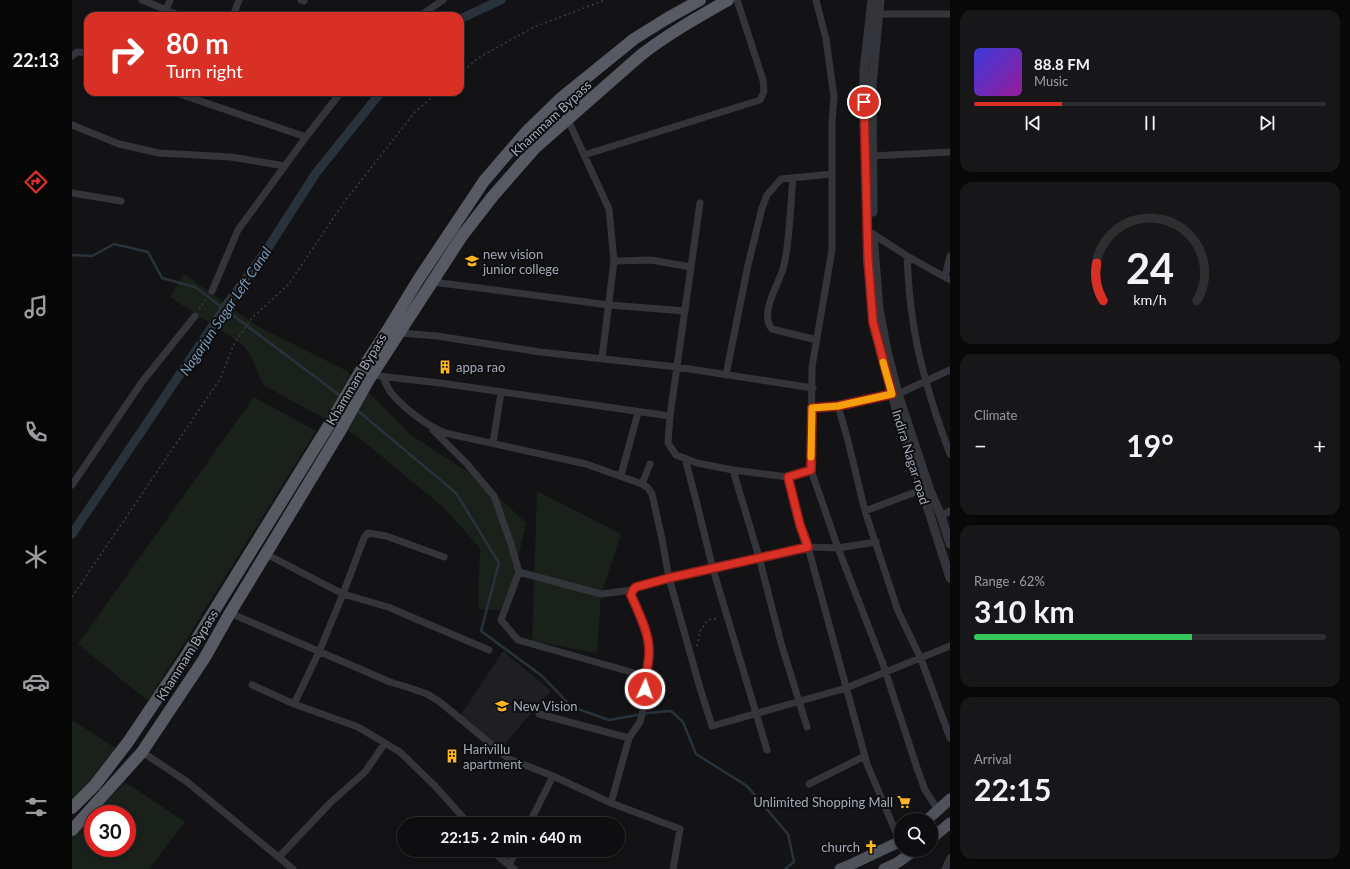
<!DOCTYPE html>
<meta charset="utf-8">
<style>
:root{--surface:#0e0e10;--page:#171719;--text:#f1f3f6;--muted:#9b9c9f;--line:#2e2e30;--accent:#d93025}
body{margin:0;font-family:Lato,sans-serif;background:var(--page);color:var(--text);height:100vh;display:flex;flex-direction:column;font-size:15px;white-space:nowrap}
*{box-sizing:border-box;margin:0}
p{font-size:13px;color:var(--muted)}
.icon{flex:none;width:22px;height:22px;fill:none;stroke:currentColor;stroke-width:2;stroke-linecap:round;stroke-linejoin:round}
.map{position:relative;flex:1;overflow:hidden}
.panel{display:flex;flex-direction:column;gap:10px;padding:10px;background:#080809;width:400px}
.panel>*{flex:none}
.banner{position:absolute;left:12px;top:12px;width:380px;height:84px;border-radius:12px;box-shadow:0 2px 6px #0003,0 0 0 1px var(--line);background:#d93025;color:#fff;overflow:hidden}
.tools{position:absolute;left:822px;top:813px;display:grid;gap:8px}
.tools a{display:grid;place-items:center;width:44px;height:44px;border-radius:50%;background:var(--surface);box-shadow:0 2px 6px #0003,0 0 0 1px var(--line);font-size:20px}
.speed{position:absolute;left:12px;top:805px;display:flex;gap:8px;font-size:20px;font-weight:700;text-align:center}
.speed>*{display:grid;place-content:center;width:52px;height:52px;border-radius:50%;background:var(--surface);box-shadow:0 2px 6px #0003,0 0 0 1px var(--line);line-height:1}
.speed .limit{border:6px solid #d22;background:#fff;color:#111}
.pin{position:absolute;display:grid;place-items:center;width:34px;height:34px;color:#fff;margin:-17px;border:2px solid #fff;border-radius:50%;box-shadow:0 1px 4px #0007}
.me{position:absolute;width:44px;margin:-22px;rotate:3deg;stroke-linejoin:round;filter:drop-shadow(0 0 3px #0008)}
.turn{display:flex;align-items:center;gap:14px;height:84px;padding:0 16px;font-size:18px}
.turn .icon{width:52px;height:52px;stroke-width:2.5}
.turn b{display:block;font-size:28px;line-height:34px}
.big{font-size:30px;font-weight:700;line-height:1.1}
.panel .widget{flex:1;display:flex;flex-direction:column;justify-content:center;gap:6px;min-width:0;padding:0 14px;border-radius:12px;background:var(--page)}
.panel .dial{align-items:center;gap:0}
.dial svg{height:104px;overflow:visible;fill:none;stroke:var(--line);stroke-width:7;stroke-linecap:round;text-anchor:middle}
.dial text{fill:var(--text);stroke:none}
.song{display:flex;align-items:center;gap:12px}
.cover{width:48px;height:48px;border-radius:6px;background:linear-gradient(135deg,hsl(240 70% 55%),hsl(300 70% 35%))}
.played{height:4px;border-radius:2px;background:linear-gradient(90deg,var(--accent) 25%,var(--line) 25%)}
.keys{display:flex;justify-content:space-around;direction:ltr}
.heat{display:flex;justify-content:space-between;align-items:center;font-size:22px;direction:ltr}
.charge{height:6px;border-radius:3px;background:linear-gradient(90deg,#34c759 62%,var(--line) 0)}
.trip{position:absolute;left:325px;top:817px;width:228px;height:40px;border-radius:20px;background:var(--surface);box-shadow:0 2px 6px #0003,0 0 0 1px var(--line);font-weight:700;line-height:40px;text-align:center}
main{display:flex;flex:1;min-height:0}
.tabs{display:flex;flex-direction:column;width:72px;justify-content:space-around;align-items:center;background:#060606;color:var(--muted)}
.tabs .icon{width:28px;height:28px}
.tabs .active{color:var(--accent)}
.tabs b{font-size:18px;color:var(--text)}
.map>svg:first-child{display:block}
</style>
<main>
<nav class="tabs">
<b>22:13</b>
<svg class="icon active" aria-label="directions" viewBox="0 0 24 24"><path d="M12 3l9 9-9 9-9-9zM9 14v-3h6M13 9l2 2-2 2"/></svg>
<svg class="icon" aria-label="music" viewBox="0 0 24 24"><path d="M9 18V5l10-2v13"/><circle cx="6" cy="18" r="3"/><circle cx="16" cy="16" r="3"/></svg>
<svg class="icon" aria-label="phone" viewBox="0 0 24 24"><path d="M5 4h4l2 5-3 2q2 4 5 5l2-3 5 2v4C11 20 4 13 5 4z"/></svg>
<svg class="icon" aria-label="climate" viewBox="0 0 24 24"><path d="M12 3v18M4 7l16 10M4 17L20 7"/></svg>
<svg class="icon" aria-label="car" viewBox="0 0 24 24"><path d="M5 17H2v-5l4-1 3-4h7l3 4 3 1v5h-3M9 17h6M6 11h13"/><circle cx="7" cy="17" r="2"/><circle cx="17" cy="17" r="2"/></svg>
<svg class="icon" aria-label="filters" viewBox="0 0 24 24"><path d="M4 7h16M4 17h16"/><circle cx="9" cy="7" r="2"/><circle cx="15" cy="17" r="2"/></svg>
</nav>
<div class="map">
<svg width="878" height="869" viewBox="0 0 878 869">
<rect width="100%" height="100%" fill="#131316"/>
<path fill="#1f1f23" d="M431 651 479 691 427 750 385 721Z"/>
<path fill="#19211a" d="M112 274 185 326 275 371 339 435 410 481 454 523 434 611 406 609 408 548 371 507 285 436 191 385 179 356 170 344 98 297Z
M182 397 244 431 76 701 6 644Z
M465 491 549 534 529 594 525 653 460 641Z
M0 720 48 751 0 800Z
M53 782 113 822 77 869H0V837L21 815V848H55V814H22Z"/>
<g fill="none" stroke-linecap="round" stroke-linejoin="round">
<path stroke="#28323b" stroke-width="2.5" d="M0 255 20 256 42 244 76 252 90 278 123 287 270 397
M285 410 384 493 427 563 409 631 470 676 500 707 537 720 576 713 599 711 611 722 624 754 675 786 716 834 722 862 713 869"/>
<path stroke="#28323b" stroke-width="9" d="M388 19 429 0
M0 534 160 297 194 251 244 173 309 92"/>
<path stroke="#3a3c42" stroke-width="1.5" stroke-dasharray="2 3" stroke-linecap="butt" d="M388 74 406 58 462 27 533 0
M127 309 135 298
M0 597 148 379 162 344 180 318 216 285 273 201 343 112 366 92
M625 646 628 631 636 620 647 618"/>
<path stroke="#34353b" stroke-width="7" d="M70 0 109 16
M229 0 232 1
M806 14H878
M92 16 98 0
M161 16 167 0
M348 16 371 0
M0 56 5 52 16 53
M102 92 234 137
M496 120 537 209 542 261 579 260 619 267
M0 125 47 144 87 153 159 157 213 166
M512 155 688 100 692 92 691 80 665 0
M800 156 878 152
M721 178C719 201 718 225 715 248 714 255 713 262 711 269 706 285 687 314 700 329L745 340
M0 193 49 201
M628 203 598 416 596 443 604 455 625 463 661 470 716 477 739 470 740 367 760 250V123L762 97 754 39 744 0
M801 234 835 256 878 280
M835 256C836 275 837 295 840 314 846 362 861 409 878 454
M873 277 878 256
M361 282 537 305 613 311
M140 291 166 230 234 137 269 92
M328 333 365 336 468 352 605 367 741 388
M530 358 542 261
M654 375 676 265 690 208 695 195 709 179 760 174
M307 376 368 383 598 416
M311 377C314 383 316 389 320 394 333 409 354 425 373 433L514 464 570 484 576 488 580 494 590 539 597 578 628 688 640 726 774 688 878 646
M826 394 878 370
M766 406 775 437 793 511 826 611 849 659 878 738
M740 408 766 406 820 394
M361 430 395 464 422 496 439 544 447 572 429 620 446 640 573 676
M421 443 429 393
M613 458 625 504 641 569 695 750
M661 470 687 557 709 643 735 727
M739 470 766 548 811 664 845 768 853 790 866 810
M549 475 566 413
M716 477 728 525 736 547 795 764 828 842
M570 484 578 464
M0 485 70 382 123 316
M793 511 849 490
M869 516 878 511
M194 554 271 594 247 652 222 704
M372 557 314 536 296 533 292 538 271 594 316 607 417 650
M447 572 529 594 561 590
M158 613 318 682 335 687 355 694 368 702 437 759 481 776 539 803 608 829 601 869
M180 685 222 704 286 727 328 752 363 786 397 824
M467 714 557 738
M70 752 114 781 221 869
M737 784 793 756
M539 803 557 738 568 722 573 702V676L577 651 575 638 559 595 561 590 564 587 597 578 736 547 766 548 804 542
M457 824 481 776
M418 850 442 869
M207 857 258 803 293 772 313 743
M437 865 444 850
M873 869 878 858"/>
<path stroke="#34353b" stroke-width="9" d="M800 0 792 70V103L796 259 801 322 823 405 878 578
M801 212 800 85 808 0
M801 235 807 309 815 351 826 394 857 488 869 516 878 544"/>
<path stroke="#50525a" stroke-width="11" d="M855 820 878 799
M859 839 878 823
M768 869 778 865 829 841
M812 869 825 863 843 850"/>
<path stroke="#585a63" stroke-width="12" d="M0 808 23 785 56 742 116 653 257 425 288 372 315 331 346 280 412 181 455 131 488 99 562 39 594 19 628 0
M0 830 70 752 132 659 158 613 267 433 296 381 390 236 421 196 463 148 569 55C596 34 626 17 656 0"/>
</g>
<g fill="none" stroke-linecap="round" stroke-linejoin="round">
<g stroke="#8d1f18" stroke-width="10">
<path id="route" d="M573 689C573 676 577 664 577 652 578 635 566 611 559 595L561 590 564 587 597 578 736 547 728 525 716 477 739 470 740 408 766 406 820 394 801 322 796 259 792 102"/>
</g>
<use href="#route" stroke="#d93025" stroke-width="7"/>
<path stroke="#f59e0b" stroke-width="7" d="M739 457 740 408 766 406 820 394 811 362"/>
</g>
<defs>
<g id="university-bare" transform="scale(1.08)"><path d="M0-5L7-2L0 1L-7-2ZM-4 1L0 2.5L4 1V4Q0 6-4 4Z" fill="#ffb622" stroke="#0e0e11" stroke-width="2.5" paint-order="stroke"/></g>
<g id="building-bare" transform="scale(1.08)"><path d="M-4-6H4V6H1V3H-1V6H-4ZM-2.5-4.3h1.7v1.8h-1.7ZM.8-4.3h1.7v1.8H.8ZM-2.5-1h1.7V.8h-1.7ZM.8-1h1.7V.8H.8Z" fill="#ffb622" stroke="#0e0e11" stroke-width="2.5" paint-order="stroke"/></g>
<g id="school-bare" transform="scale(1.08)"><path d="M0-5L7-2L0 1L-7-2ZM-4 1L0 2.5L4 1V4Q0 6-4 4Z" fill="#ffb622" stroke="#0e0e11" stroke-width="2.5" paint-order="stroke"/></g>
<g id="supermarket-bare" transform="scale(1.08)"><path d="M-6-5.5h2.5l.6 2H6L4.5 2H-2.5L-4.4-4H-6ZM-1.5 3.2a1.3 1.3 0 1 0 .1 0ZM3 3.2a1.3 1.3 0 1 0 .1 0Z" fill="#ffb622" stroke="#0e0e11" stroke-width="2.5" paint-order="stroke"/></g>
<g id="church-bare" transform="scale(1.08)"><path d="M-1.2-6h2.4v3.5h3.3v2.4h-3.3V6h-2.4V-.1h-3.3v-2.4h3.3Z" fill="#ffb622" stroke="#0e0e11" stroke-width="2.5" paint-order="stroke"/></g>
</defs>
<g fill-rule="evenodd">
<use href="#university-bare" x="400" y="261"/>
<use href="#building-bare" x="373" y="367"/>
<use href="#school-bare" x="430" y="706"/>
<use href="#building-bare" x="380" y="756"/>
<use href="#supermarket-bare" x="832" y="802"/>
<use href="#church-bare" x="799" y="847"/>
</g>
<g text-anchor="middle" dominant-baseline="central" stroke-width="4" stroke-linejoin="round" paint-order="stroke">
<g font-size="13" fill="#a4aab7" stroke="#0e0e11">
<text transform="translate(479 118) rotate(-43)">Khammam Bypass</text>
<text transform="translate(284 379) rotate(-59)">Khammam Bypass</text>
<text transform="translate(839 457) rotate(73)">Indira Nagar road</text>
<text transform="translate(115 655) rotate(-58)">Khammam Bypass</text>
</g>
<g font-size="13" fill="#a4aab7" stroke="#0e0e11" text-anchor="start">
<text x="411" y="254">new vision<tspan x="411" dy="15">junior college</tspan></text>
<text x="384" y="367">appa rao</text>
<text x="441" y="706">New Vision</text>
<text x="391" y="749">Harivillu<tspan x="391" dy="15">apartment</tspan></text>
<text x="821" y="802" text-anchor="end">Unlimited Shopping Mall</text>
<text x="788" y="847" text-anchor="end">church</text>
</g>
<g font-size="14" font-style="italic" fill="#7798b6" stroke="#0e0e11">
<text transform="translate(153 311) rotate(-56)">Nagarjun Sagar Left Canal</text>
</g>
</g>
</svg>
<div class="tools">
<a><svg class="icon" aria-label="search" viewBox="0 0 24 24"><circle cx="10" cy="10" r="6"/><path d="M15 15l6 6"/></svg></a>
</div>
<div class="speed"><div class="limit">30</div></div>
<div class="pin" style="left:792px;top:102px;background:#d93025"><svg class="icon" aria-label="arrive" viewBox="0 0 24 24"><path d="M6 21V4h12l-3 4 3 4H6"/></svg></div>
<svg class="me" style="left:573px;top:689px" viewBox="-20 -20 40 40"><circle r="17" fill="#d93025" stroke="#fff" stroke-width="3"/><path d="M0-11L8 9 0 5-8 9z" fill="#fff"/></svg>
<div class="trip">22:15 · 2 min · 640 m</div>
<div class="banner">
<div class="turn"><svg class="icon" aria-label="right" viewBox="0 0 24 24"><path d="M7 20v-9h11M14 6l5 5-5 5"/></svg><div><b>80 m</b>Turn right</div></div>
</div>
</div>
<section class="panel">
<div class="widget">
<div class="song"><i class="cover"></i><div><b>88.8 FM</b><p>Music</p></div></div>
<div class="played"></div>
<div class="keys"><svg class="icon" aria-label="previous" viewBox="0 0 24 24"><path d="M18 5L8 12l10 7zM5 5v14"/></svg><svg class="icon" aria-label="pause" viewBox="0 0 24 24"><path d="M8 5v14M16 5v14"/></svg><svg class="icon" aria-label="next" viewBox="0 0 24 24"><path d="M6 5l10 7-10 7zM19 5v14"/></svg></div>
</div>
<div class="widget dial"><svg viewBox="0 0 100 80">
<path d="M14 69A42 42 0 1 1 86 69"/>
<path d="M14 69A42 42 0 0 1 9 40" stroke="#d93025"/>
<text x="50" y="56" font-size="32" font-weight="700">24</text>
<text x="50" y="72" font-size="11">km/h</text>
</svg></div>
<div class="widget"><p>Climate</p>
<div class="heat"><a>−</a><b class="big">19°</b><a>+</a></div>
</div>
<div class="widget"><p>Range · 62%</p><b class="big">310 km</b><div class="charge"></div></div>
<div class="widget"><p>Arrival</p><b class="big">22:15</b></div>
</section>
</main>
